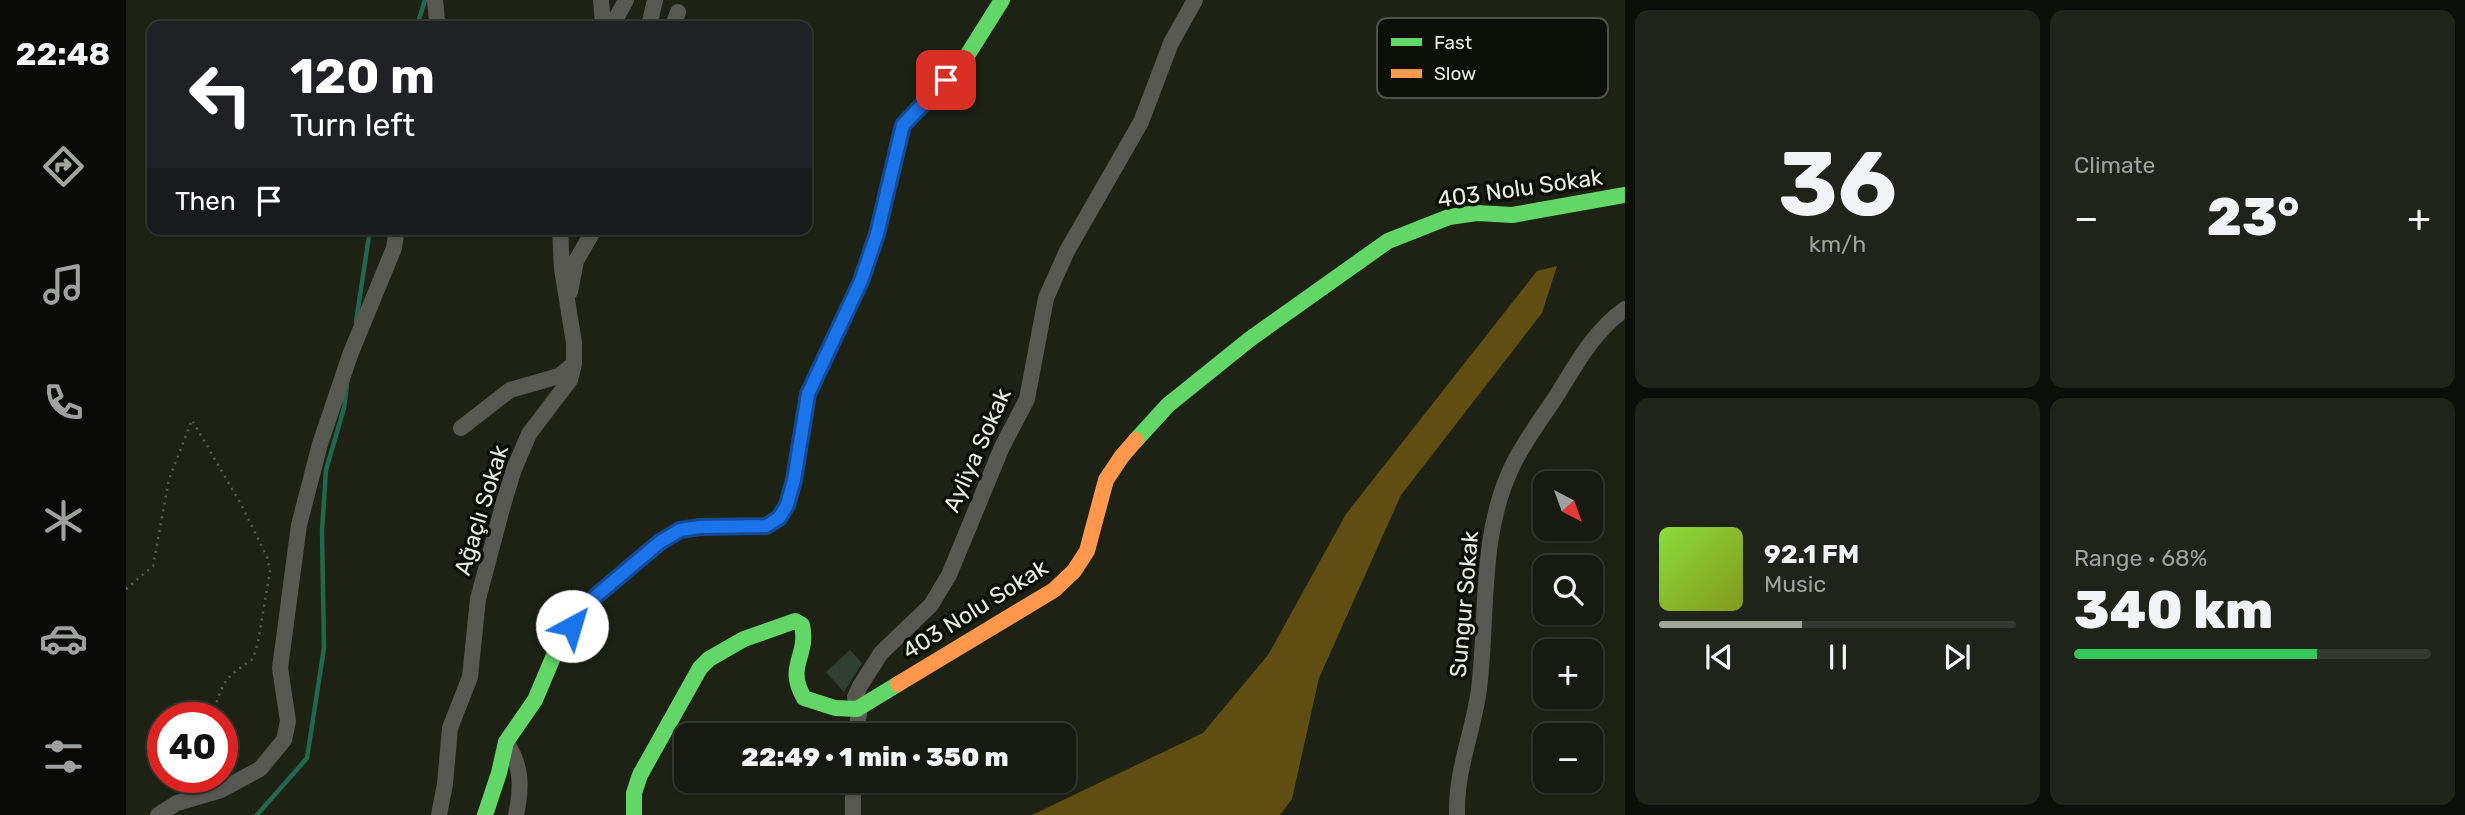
<!DOCTYPE html>
<meta charset="utf-8">
<style>
:root{--surface:#161a10;--page:#1f2319;--text:#f1f3f6;--muted:#9ea19f;--line:#353830;--accent:#a0a798}
body{margin:0;font-family:Rubik,sans-serif;background:var(--page);color:var(--text);height:100vh;display:flex;flex-direction:column;font-size:26px;white-space:nowrap}
*{box-sizing:border-box;margin:0}
p{font-size:23px;color:var(--muted)}
.icon{flex:none;width:38px;height:38px;fill:none;stroke:currentColor;stroke-width:2;stroke-linecap:round;stroke-linejoin:round}
.map{position:relative;flex:1;overflow:hidden}
.side{display:flex;flex-direction:column;gap:10px;padding:10px;background:#0c0e09;width:840px}
.side>*{flex:none}
.banner{position:absolute;left:21px;top:21px;width:665px;height:214px;border-radius:14px;box-shadow:0 2px 5px #0004,0 0 0 2px var(--line);background:#202124;color:#fff;overflow:hidden}
.needle{width:46px;rotate:139deg}
.tools{position:absolute;left:1407px;top:471px;display:grid;gap:14px}
.tools a{display:grid;place-items:center;width:70px;height:70px;border-radius:14px;background:var(--surface);box-shadow:0 2px 5px #0004,0 0 0 2px var(--line);font-size:35px}
.speed{position:absolute;left:21px;top:702px;display:flex;gap:14px;font-size:35px;font-weight:700;text-align:center}
.speed>*{display:grid;place-content:center;width:91px;height:91px;border-radius:50%;background:var(--surface);box-shadow:0 2px 5px #0004,0 0 0 2px var(--line);line-height:1}
.speed .limit{border:10px solid #d22;background:#fff;color:#111}
.pin{position:absolute;display:grid;place-items:center;width:60px;height:60px;color:#fff;margin:-30px;border-radius:14px;box-shadow:0 4px 10px #0006}
.me{position:absolute;width:77px;margin:-38px;rotate:39deg;stroke-linejoin:round;filter:drop-shadow(0 0 5px #0008)}
.turn{display:flex;align-items:center;gap:24px;height:147px;padding:0 28px;font-size:32px}
.turn .icon{width:91px;height:91px;stroke-width:2.5}
.turn b{display:block;font-size:49px;line-height:60px}
.then{display:flex;align-items:center;height:66px;padding:0 28px;background:#0003;gap:14px;font-size:26px}
.big{font-size:52px;font-weight:800;line-height:1.1}
.side .tile{flex:1;display:flex;flex-direction:column;justify-content:center;gap:10px;min-width:0;padding:0 24px;border-radius:14px;background:var(--page)}
.side .dial{align-items:center;gap:0}
.dial b{font-size:91px;line-height:1}
.song{display:flex;align-items:center;gap:21px}
.cover{width:84px;height:84px;border-radius:10px;background:linear-gradient(135deg,hsl(90 70% 55%),hsl(70 70% 35%))}
.played{height:7px;border-radius:4px;background:linear-gradient(90deg,var(--accent) 40%,var(--line) 40%)}
.keys{display:flex;justify-content:space-around;direction:ltr}
.heat{display:flex;justify-content:space-between;align-items:center;font-size:38px;direction:ltr}
.charge{height:10px;border-radius:5px;background:linear-gradient(90deg,#34c759 68%,var(--line) 0)}
.side .tiles{flex:1;display:grid;gap:10px;grid-template-columns:repeat(2,1fr)}
.trip{position:absolute;left:548px;top:723px;width:402px;height:70px;border-radius:14px;background:var(--surface);box-shadow:0 2px 5px #0004,0 0 0 2px var(--line);font-weight:800;line-height:70px;text-align:center}
main{display:flex;flex:1;min-height:0}
.tab-bar{display:flex;flex-direction:column;width:126px;justify-content:space-around;align-items:center;background:#090a06;color:var(--muted)}
.tab-bar .icon{width:49px;height:49px}
.tab-bar .on{color:var(--accent)}
.tab-bar b{font-size:32px;color:var(--text)}
.map>svg:first-child{display:block}
</style>
<main>
<nav class="tab-bar">
<b>22:48</b>
<svg class="icon on" aria-label="directions" viewBox="0 0 24 24"><path d="M12 3l9 9-9 9-9-9zM9 14v-3h6M13 9l2 2-2 2"/></svg>
<svg class="icon" aria-label="music" viewBox="0 0 24 24"><path d="M9 18V5l10-2v13"/><circle cx="6" cy="18" r="3"/><circle cx="16" cy="16" r="3"/></svg>
<svg class="icon" aria-label="phone" viewBox="0 0 24 24"><path d="M5 4h4l2 5-3 2q2 4 5 5l2-3 5 2v4C11 20 4 13 5 4z"/></svg>
<svg class="icon" aria-label="climate" viewBox="0 0 24 24"><path d="M12 3v18M4 7l16 10M4 17L20 7"/></svg>
<svg class="icon" aria-label="car" viewBox="0 0 24 24"><path d="M5 17H2v-5l4-1 3-4h7l3 4 3 1v5h-3M9 17h6M6 11h13"/><circle cx="7" cy="17" r="2"/><circle cx="17" cy="17" r="2"/></svg>
<svg class="icon" aria-label="filters" viewBox="0 0 24 24"><path d="M4 7h16M4 17h16"/><circle cx="9" cy="7" r="2"/><circle cx="15" cy="17" r="2"/></svg>
</nav>
<div class="map">
<svg width="1499" height="815" viewBox="0 0 1499 815">
<rect width="100%" height="100%" fill="#1d2215"/>
<path fill="#604d12" d="M1431 266 1416 313 1275 495 1193 678 1166 799 1154 815H906L1077 733 1142 655 1220 514 1411 271Z"/>
<g fill="none" stroke-linecap="round" stroke-linejoin="round">
<path stroke="#21664e" stroke-width="4.5" d="M291 26 299 0
M230 322 244 229
M131 815 181 758 198 648 196 531 200 470 218 408 221 386"/>
</g>
<path fill="#2f3f2f" d="M724 650 736 663 718 692 700 672Z"/>
<g fill="none" stroke-linecap="round" stroke-linejoin="round">
<path stroke="#585a53" stroke-width="2.5" stroke-dasharray="2 5" stroke-linecap="butt" d="M0 589 27 566 43 479 66 420 116 506 141 557 144 571 132 642 127 659C102 676 98 678 89 707L72 718"/>
<path stroke="#575851" stroke-width="16" d="M309 0 311 21 310 26
M475 0 477 26
M486 26 500 0
M523 26 529 0
M547 26 552 12
M444 292 450 261 466 233
M335 428 384 390 433 376 448 364
M729 735 733 714 729 697 734 686 755 653 805 605 823 575 876 447 901 399 920 298 941 251 1015 122 1045 43 1069 0
M380 742C396 766 396 787 390 815
M727 780V815
M32 815 51 803 95 790 134 769 158 740 162 721 154 668 173 525 194 444 224 355 268 248 271 229
M313 815 319 784 324 728 344 677 352 599 377 505 388 469 403 434 444 380 448 364V343L436 269 434 229
M1331 815C1330 768 1347 734 1353 689 1362 616 1353 537 1385 469 1397 442 1417 417 1433 392 1452 361 1469 330 1499 309"/>
<path stroke="#63d668" stroke-width="16" d="M813 86 832 70 876 0
M1010 440 1042 405 1124 339 1262 241 1323 217 1351 213 1386 215 1499 195
M359 815 373 773 380 742 409 700 434 641 470 596 534 542 554 530 574 527 640 526 654 517
M508 815V793L514 775 574 668 583 659 618 639 669 621 676 625C683 657 659 665 678 698L709 708 731 709 772 684"/>
<path stroke="#ff974d" stroke-width="16" d="M654 517 661 505 668 480 682 394 735 281 751 234 777 125 813 86
M772 684 928 590 948 571 961 551 980 480 996 456 1010 440"/>
</g>
<g fill="none" stroke-linecap="round" stroke-linejoin="round">
<g stroke="#114b97" stroke-width="18">
<path id="route" d="M446 626 470 596 534 542 554 530 574 527 640 526 653 518 661 505 668 480 682 394 735 281 751 234 777 125 820 80"/>
</g>
<use href="#route" stroke="#1a73e8" stroke-width="12"/>
</g>
<g text-anchor="middle" dominant-baseline="central" stroke-width="7" stroke-linejoin="round" paint-order="stroke">
<g font-size="23" fill="#e6eede" stroke="#0b0f05">
<text transform="translate(1394 188) rotate(-8)">403 Nolu Sokak</text>
<text transform="translate(851 450) rotate(-66)">Ayliya Sokak</text>
<text transform="translate(355 510) rotate(-73)">Ağaçlı Sokak</text>
<text transform="translate(1338 604) rotate(-85)">Sungur Sokak</text>
<text transform="translate(849 609) rotate(-32)">403 Nolu Sokak</text>
</g>
</g>
<rect x="1251" y="18" width="231" height="80" rx="10" fill="#0b0f05" stroke="#4d5246" stroke-width="2"/>
<rect x="1265" y="38" width="31" height="8" fill="#63d668"/>
<rect x="1265" y="69" width="31" height="9" fill="#ff974d"/>
<g font-size="19" fill="#e6eede">
<text x="1308" y="49">Fast</text>
<text x="1308" y="80">Slow</text>
</g>
</svg>
<div class="tools">
<a><svg class="needle" viewBox="-14 -14 28 28"><path d="M0-13l5 13h-10z" fill="#e53935"/><path d="M0 13l5-13h-10z" fill="#9ea19f"/></svg></a>
<a><svg class="icon" aria-label="search" viewBox="0 0 24 24"><circle cx="10" cy="10" r="6"/><path d="M15 15l6 6"/></svg></a>
<a>+</a>
<a>−</a>
</div>
<div class="speed"><div class="limit">40</div></div>
<div class="pin" style="left:820px;top:80px;background:#d93025"><svg class="icon" aria-label="arrive" viewBox="0 0 24 24"><path d="M6 21V4h12l-3 4 3 4H6"/></svg></div>
<svg class="me" style="left:446px;top:626px" viewBox="-20 -20 40 40"><circle r="19" fill="#fff"/><path d="M0-13L10 11 0 6-10 11z" fill="#1a73e8"/></svg>
<div class="trip">22:49 · 1 min · 350 m</div>
<div class="banner">
<div class="turn"><svg class="icon" aria-label="left" viewBox="0 0 24 24"><path d="M17 20v-9H6M10 6l-5 5 5 5"/></svg><div><b>120 m</b>Turn left</div></div>
<div class="then">Then<svg class="icon" aria-label="arrive" viewBox="0 0 24 24"><path d="M6 21V4h12l-3 4 3 4H6"/></svg></div>
</div>
</div>
<section class="side">
<div class="tiles">
<div class="tile dial"><b>36</b><p>km/h</p></div>
<div class="tile"><p>Climate</p>
<div class="heat"><a>−</a><b class="big">23°</b><a>+</a></div>
</div>
<div class="tile">
<div class="song"><i class="cover"></i><div><b>92.1 FM</b><p>Music</p></div></div>
<div class="played"></div>
<div class="keys"><svg class="icon" aria-label="previous" viewBox="0 0 24 24"><path d="M18 5L8 12l10 7zM5 5v14"/></svg><svg class="icon" aria-label="pause" viewBox="0 0 24 24"><path d="M8 5v14M16 5v14"/></svg><svg class="icon" aria-label="next" viewBox="0 0 24 24"><path d="M6 5l10 7-10 7zM19 5v14"/></svg></div>
</div>
<div class="tile"><p>Range · 68%</p><b class="big">340 km</b><div class="charge"></div></div>
</div>
</section>
</main>
